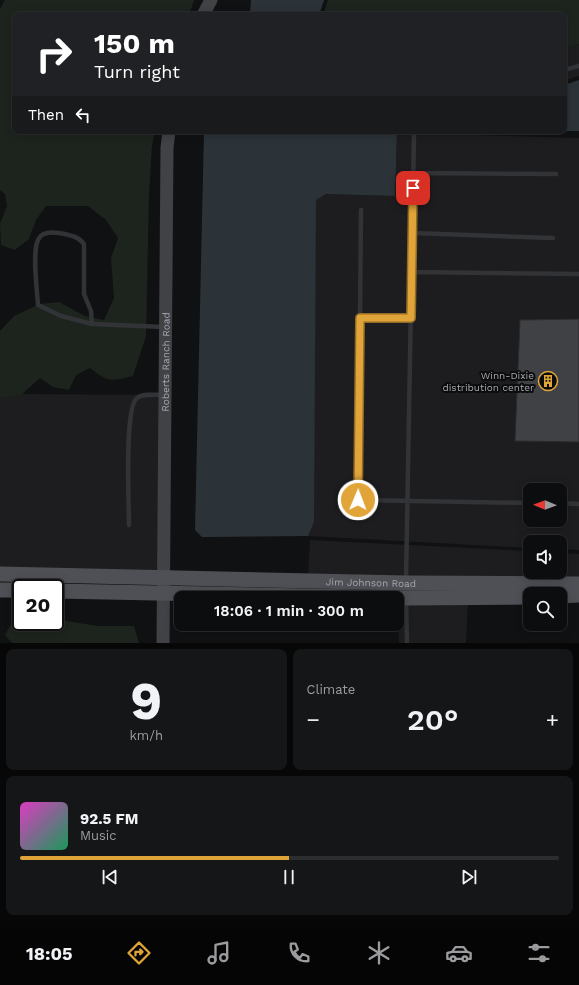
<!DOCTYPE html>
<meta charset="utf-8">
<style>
:root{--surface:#0c0d0e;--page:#151617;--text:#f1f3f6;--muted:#9a9c9e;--line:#2c2d2e;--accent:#e1a439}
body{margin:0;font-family:"Work Sans",sans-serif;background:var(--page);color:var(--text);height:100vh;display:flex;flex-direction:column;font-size:15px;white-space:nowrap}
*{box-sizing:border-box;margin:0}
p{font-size:13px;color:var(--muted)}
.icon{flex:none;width:22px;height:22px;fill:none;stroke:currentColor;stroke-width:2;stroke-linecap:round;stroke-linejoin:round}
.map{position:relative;height:643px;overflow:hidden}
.sheet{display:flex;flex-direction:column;gap:6px;padding:6px;background:#070708;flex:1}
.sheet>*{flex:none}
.banner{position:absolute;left:12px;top:12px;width:555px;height:122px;border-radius:8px;box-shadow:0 2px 10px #0003,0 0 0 1px var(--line);background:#202124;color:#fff;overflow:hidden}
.needle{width:26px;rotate:271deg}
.buttons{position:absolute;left:523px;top:483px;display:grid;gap:8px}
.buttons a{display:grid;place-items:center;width:44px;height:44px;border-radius:8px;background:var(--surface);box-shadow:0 2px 10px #0003,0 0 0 1px var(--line);font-size:20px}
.speed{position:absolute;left:12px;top:579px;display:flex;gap:8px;font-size:20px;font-weight:700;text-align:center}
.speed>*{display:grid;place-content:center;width:52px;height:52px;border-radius:50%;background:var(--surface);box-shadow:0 2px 10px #0003,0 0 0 1px var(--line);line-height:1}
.speed .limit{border:2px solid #111;border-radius:6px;background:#fff;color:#111}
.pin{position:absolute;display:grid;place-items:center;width:34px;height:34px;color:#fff;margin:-17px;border-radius:8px;box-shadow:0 2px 6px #0006}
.me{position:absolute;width:44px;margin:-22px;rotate:1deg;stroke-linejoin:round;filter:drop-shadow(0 0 3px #0008)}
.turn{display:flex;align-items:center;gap:14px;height:84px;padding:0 16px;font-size:18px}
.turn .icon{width:52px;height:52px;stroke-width:2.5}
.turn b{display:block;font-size:28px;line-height:34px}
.then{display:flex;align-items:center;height:38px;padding:0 16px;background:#0003;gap:8px;font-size:15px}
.big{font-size:30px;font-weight:600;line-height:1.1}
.sheet .widget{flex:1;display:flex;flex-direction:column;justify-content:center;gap:6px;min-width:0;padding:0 14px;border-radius:8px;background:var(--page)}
.sheet .dial{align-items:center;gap:0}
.dial b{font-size:52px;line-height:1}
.song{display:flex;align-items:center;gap:12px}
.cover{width:48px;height:48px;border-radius:6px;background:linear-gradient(135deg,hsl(310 70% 55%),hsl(150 70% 35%))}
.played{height:4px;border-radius:2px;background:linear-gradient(90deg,var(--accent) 50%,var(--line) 50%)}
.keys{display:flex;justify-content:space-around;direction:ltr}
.heat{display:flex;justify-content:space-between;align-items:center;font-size:22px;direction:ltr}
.sheet .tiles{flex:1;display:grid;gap:6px;grid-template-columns:1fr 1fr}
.widget:last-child{grid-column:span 2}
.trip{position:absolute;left:174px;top:591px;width:230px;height:40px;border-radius:8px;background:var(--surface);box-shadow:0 2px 10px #0003,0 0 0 1px var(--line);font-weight:600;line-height:40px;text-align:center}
.menu{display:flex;height:64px;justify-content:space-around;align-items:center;background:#050506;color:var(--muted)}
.menu .icon{width:28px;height:28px}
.menu .on{color:var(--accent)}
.menu b{font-size:18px;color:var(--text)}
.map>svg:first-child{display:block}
</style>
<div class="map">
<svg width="579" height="643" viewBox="0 0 579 643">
<rect width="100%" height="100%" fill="#101112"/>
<path fill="#1d1d1f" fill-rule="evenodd" d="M579 44V76L564 81V49Z
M397 133 579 138V550L560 549V542H530V548L308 536 316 200 326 194 395 196ZM530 490H560V520H530Z
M22 394 159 395V574L0 570V396L3 398Z
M310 540 530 551V572H560V553L579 554V580L308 577Z
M397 602H468L466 643H399Z"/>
<path fill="#1d241e" d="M5 0H194L189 15H15V131H155L152 145 149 195 146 336 133 376C111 382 108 382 90 368L76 375 69 390 53 387 40 378 21 395 3 398 0 396V331L14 316 40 304 59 302 85 316 104 320 114 298 111 258 118 238 106 220 88 206H46L36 220 29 239 15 250 1 245 0 224 7 206 5 194 0 190V9Z
M328 0H579V44L564 49V15H323Z
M14 619H21V622H55V619L97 626H134L139 643H12L5 635Z"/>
<path fill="#2b3339" d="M251 0H324L319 15H250Z
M579 80V131H564V85Z
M204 131H397L395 196 326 194 316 200 314 522 308 536 202 537 195 530Z"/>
<path fill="#404145" stroke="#2b2b2e" d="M579 319V442L515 441 520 320Z"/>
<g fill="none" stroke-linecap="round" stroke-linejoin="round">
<path stroke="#323336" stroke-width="4.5" d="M564 70 579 66
M413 173 556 174
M412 233 553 238
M411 272 579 274
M360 318 361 210
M411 318H360L358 500 530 503
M92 324 61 316 38 305C37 290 32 252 38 240 41 232 52 232 59 233 69 235 78 236 84 244V294L91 311 92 324 164 327
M560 503 579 504
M129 525C129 504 124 408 137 398 143 393 156 395 164 395
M406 581 414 134 416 131
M406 600 407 643"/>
<g stroke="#404246" stroke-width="13">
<path d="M203 15 211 0"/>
<path id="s1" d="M163 643 167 148 169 131"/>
</g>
<g stroke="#4e5055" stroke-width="15">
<path id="s2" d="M0 574 406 583 579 584"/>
<path d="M0 590H21"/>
<path d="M55 591 406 598 530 597"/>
<path d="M560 596 579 595"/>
</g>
</g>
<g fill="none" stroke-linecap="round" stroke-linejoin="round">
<g stroke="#926b25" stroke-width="10">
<path id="route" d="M358 500 360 318H411L413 188"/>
</g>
<use href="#route" stroke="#e1a439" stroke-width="7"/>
</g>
<defs>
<g id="building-ring" transform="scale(1)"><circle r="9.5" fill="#0c0c0d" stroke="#e1a439" stroke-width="1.5"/><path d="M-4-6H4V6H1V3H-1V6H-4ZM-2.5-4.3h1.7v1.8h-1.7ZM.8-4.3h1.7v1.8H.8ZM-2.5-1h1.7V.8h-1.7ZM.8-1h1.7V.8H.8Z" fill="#e1a439"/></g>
</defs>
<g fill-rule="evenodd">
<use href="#building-ring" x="548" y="381"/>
</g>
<g text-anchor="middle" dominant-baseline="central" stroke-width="4" stroke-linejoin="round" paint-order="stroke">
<g font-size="10" fill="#a3a8b1" stroke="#0c0c0d">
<text stroke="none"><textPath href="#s1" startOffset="281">Roberts Ranch Road</textPath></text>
<text stroke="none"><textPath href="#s2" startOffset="371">Jim Johnson Road</textPath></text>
</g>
<g font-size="10" fill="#a3a8b1" stroke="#0c0c0d" text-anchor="end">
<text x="534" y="375">Winn-Dixie<tspan x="534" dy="12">distribution center</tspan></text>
</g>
</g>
</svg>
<div class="buttons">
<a><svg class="needle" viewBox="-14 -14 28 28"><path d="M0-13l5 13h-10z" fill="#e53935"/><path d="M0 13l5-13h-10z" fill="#9a9c9e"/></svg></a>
<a><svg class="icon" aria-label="sound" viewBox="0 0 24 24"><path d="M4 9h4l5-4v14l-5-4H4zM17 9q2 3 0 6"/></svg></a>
<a><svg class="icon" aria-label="search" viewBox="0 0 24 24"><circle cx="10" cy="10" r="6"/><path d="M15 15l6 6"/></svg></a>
</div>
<div class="speed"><div class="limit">20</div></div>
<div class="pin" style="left:413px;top:188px;background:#d93025"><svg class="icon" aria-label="arrive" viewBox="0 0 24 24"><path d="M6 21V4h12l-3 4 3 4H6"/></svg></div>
<svg class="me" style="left:358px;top:500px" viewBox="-20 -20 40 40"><circle r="17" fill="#e1a439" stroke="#fff" stroke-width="3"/><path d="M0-11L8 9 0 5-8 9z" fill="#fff"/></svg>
<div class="trip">18:06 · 1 min · 300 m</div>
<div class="banner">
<div class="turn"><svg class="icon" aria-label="right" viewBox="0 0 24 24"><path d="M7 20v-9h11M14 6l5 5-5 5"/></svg><div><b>150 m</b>Turn right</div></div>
<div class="then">Then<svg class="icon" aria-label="left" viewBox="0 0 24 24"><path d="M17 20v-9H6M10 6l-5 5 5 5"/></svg></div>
</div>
</div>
<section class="sheet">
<div class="tiles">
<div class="widget dial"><b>9</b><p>km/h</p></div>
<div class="widget"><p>Climate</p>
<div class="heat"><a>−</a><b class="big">20°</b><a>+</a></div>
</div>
<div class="widget">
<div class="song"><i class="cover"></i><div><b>92.5 FM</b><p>Music</p></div></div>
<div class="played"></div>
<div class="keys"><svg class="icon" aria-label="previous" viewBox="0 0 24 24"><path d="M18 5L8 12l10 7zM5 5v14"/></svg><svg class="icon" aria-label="pause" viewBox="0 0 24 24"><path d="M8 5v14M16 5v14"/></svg><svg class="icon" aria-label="next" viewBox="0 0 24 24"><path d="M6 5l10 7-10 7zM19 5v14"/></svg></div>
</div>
</div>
</section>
<nav class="menu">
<b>18:05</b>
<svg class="icon on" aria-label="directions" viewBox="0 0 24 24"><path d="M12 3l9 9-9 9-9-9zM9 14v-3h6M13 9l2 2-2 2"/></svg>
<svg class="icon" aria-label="music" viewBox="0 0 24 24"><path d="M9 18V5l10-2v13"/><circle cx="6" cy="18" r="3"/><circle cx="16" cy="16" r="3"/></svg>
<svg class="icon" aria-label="phone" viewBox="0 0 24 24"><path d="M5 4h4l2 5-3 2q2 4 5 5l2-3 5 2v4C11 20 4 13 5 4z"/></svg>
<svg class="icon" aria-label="climate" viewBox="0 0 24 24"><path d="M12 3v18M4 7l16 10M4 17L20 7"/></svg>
<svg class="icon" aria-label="car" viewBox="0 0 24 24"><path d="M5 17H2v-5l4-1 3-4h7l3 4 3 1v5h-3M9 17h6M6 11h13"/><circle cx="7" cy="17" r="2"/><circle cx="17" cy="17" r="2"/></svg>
<svg class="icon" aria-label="filters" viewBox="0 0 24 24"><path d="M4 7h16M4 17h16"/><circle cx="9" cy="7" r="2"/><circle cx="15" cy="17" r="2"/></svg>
</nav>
